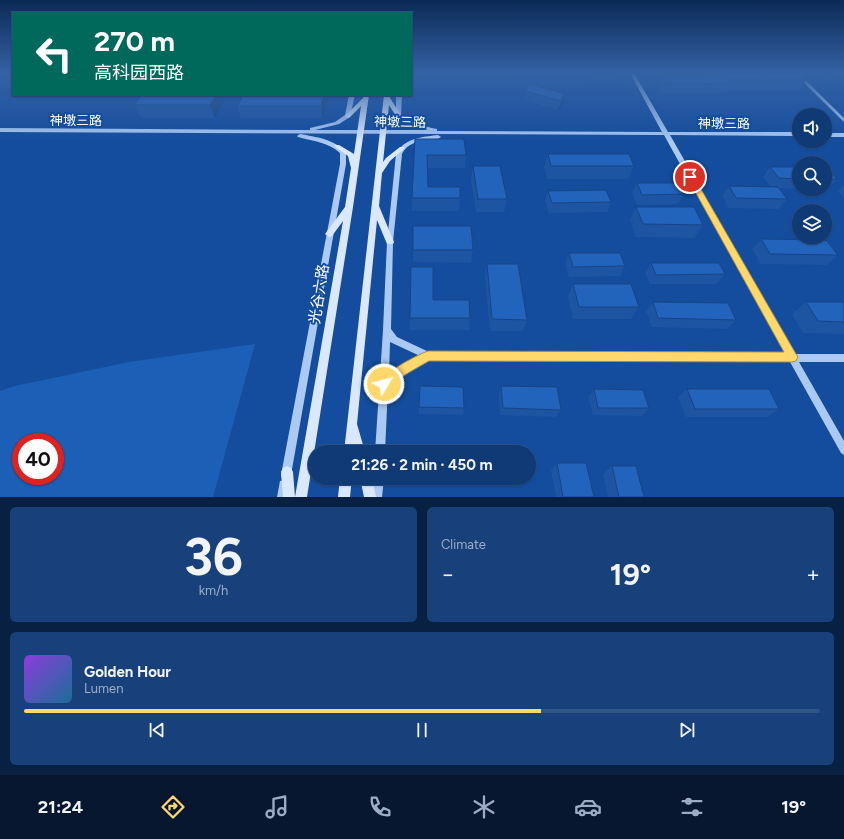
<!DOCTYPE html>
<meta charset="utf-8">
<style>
:root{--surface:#0f3a76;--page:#18417b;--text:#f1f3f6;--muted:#9badc5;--line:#2f5488;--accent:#ffd86d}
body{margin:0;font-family:Figtree,"Noto Sans SC",sans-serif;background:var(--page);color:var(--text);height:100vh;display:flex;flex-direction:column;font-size:15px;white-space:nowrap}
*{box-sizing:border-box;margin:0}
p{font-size:13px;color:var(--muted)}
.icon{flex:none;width:22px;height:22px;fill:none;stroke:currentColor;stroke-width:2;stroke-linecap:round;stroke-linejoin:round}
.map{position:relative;height:497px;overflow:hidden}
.details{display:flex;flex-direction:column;gap:10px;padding:10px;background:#082041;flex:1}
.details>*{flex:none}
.banner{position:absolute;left:12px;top:12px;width:400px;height:84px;border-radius:0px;box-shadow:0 1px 3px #0004,0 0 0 1px var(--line);background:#00695c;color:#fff;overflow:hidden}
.fabs{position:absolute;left:792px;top:108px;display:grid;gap:8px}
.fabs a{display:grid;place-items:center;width:40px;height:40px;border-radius:50%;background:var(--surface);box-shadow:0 1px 3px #0004,0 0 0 1px var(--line);font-size:20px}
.speed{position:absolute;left:12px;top:433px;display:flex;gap:8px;font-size:20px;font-weight:700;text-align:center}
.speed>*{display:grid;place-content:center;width:52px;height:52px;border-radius:50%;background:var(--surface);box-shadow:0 1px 3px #0004,0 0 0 1px var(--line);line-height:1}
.speed .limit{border:6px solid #d22;background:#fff;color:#111}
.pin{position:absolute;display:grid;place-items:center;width:34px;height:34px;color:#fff;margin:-17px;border:2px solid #fff;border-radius:50%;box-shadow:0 1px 4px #0007}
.me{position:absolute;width:44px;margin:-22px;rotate:53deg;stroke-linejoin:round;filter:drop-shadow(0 0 3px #0008)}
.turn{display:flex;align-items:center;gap:14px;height:84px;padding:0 16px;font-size:18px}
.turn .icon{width:52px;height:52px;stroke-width:2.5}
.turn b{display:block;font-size:28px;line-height:34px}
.big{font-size:30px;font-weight:700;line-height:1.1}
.details .card{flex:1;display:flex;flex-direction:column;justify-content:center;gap:6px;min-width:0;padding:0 14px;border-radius:6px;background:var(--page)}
.details .dial{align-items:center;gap:0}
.dial b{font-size:52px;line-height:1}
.song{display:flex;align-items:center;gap:12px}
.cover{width:48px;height:48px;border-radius:6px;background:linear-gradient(135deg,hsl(270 70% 55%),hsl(200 70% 35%))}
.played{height:4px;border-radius:2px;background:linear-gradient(90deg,var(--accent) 65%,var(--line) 65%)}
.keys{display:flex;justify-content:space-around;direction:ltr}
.heat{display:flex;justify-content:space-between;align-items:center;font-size:22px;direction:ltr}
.details .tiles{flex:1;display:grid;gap:10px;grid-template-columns:1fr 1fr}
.card:last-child{grid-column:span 2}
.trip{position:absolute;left:308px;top:445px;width:228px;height:40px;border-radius:20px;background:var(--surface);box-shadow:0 1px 3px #0004,0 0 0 1px var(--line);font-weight:700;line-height:40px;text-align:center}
.dock{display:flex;height:64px;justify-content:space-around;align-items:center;background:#06172f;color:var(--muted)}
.dock .icon{width:28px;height:28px}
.dock .on{color:var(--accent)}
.dock b{font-size:18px;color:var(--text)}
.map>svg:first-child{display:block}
</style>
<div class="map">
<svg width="844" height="497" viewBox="0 0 844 497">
<rect width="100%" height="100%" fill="#144d9d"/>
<path fill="#1c5fb7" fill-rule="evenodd" d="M255 344 213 497H0V391L15 386 129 362ZM21 442H55V476H21Z"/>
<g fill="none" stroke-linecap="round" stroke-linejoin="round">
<path stroke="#aacaf4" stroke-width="3" d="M796 73 844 120"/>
<path fill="#aacaf4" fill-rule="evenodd" d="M630 73H634L668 132H799V136L670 135 795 354H844V362H799L844 441V455L841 453 790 362 429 360 407 372 388 386 385 452H375L383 330 387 242 396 154C404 138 422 137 438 135L441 137 438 139C425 140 408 141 402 154L393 242 391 329 397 337 429 352 785 354 664 135 0 132V128L310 130V128L335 122 345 115 349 95H355L350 117 339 124 315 130H428L409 125 396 116V95H402L401 115C412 124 423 126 437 129V131L662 132ZM390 342 420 356 401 366 389 375Z
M825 133H844V137H825Z
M300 134C316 137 334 139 346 152V164L291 475 290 479 286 480 282 479 281 475 340 164V153C328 142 313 141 298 137L297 136Z
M374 478H384L382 497H372Z
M284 480 288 481 289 485 287 497H277L280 481Z"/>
<path fill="#dae8fd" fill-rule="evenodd" d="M363 95H369L353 207 307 497H295L343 221 332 236 329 237 325 234 345 207 351 168 348 156 334 146 335 145H339L354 154 361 106 350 117 348 118 345 116 363 98Z
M384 95H390V98L401 115 398 117 396 116 389 105 383 162 386 158 400 147H404L405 148 390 161 382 173 379 206 394 242 393 244H387L377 220 357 424 365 452H344Z
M287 466 291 468 293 472 295 497H283L281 472 283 468Z
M340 478H352L350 497H338Z
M360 478H372L376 497H364Z"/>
</g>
<path fill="#1d55a2" d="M586 73H623L624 75 620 84H587L585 78Z
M650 73H800L807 80 799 91H727L725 94H661L657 87 661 76H692L690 73Z
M812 73H839L841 75 835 84H823Z
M525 91 565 94 563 104 558 110 524 100Z
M142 95H226V96L215 118H141L134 105Z
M329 95 323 118H241L237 106Z
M415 139 466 155 465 168H427L428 187 460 198 459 211H412V198Z
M548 154 634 166 628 179H547L544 167Z
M473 166 507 199 504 212H476L471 180Z
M770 167H799V189L779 188 787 199 779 209 729 208 722 196 729 186H770L763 177Z
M825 168 837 179 828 189H825Z
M637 183 684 194 678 204 637 205 632 193Z
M844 185V198L838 191Z
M548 191 611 202 607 212 549 213 545 201Z
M636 207 703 225 694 238 636 237 630 220Z
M761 239 838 255 827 265 761 264 752 249Z
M413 250H473L471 263 413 262Z
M569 253 625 266 620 276 569 277 565 263Z
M651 263 725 274 717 284H650L645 273Z
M487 264 527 320 523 331H490L485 276Z
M573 284 639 307 631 319H573L568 296Z
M433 300 470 318 469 330H410V318Z
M653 302 736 320 727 329 652 327 646 311Z
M806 302H844V334L803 333 792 314Z
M501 386 561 410 556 417 500 415 499 393Z
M594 389 649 408 642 416 593 415 588 397Z
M687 389 779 409 767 417H686L678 397Z
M419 407 464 408 463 415 419 414Z
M557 463 594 497H556L551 470Z
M612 466 644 497H608L603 474Z"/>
<path fill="#184584" d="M565 94 563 104 558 110 561 101Z
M216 95H226V96L215 118 210 105Z
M324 95H329L323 118 321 106Z"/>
<path fill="#2263bc" stroke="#184584" d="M590 73H623L624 75H590Z
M703 73H800L807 80H728L731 84 666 83 661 76H705Z
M828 73H839L841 75H830Z
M530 84 565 94 561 101 525 91Z
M142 95H216L210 105H134Z
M243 95H324L321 106H237Z
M415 139H464L466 155H427L428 187H460V198H412Z
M548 154H629L634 166H551Z
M473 166H500L507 199H478Z
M770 167H799V179L779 178Z
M825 168H827L837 179H825Z
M637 183H677L684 194 642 195Z
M729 186 778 187 787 199 736 198Z
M606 190 611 202 552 203 548 191Z
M636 207H694L703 225 643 224Z
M413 226H471L473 250H413Z
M761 239 826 240 838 255 770 254Z
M569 253H620L625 266 573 267Z
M651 263H719L725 274 656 275Z
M487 264H518L527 320 492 319Z
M411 267H433V300H469L470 318H410Z
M573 284H631L639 307H579Z
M653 302 728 303 736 320 658 318Z
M806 302H844V322L818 321Z
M420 386 463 387 464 408 419 407Z
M501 386 557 387 561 410 503 408Z
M594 389 643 390 649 408H598Z
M687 389H769L779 409H695Z
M557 463H586L594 497H563Z
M612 466H636L644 497H619Z"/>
<linearGradient id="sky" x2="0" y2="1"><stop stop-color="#0b2a56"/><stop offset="0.51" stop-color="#3462a5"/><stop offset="1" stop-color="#3462a5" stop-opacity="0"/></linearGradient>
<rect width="844" height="143" fill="url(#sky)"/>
<path fill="#ffd86d" stroke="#a68c47" d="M688 175H690L694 177 796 354 798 357 796 361 792 362 429 361 408 373 384 389 380 388 379 384C384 372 415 356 428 351L784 352 687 177Z"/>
<g text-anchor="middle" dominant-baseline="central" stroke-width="4" stroke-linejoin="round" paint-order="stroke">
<g font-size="13" fill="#fff" stroke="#144d9d">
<text x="76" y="120">神墩三路</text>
<text transform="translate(400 122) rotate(1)">神墩三路</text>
<text x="724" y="123">神墩三路</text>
</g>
<g font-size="15" fill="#fff" stroke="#144d9d">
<text transform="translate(319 294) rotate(-81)">光谷六路</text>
</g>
</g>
</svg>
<div class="fabs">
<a><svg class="icon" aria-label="sound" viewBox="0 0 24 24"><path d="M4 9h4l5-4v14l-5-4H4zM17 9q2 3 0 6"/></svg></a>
<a><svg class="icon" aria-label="search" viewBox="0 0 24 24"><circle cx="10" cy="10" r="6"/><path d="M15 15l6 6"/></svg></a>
<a><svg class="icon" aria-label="layers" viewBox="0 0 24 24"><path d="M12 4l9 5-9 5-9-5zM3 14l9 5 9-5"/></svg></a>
</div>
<div class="speed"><div class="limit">40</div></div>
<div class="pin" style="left:690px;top:177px;background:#d93025"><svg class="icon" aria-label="arrive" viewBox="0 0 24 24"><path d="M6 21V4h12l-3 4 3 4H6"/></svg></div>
<svg class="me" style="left:384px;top:384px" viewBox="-20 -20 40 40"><circle r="17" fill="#ffd86d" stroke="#fff" stroke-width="3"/><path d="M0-11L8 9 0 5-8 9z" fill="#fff"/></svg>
<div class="trip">21:26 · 2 min · 450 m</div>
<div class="banner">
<div class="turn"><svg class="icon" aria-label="left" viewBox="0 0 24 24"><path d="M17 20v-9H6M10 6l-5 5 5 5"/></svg><div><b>270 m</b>高科园西路</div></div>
</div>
</div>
<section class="details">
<div class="tiles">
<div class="card dial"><b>36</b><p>km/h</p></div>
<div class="card"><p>Climate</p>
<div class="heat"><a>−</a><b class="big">19°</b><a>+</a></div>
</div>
<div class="card">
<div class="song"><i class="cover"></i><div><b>Golden Hour</b><p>Lumen</p></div></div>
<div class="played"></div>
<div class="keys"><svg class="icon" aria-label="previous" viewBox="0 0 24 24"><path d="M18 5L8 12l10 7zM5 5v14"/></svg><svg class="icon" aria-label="pause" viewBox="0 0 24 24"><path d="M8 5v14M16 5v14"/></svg><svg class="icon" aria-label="next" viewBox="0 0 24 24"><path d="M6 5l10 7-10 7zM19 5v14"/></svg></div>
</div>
</div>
</section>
<nav class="dock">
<b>21:24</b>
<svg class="icon on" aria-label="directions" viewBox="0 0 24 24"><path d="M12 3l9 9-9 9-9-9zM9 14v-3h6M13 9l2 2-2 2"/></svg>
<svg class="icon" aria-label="music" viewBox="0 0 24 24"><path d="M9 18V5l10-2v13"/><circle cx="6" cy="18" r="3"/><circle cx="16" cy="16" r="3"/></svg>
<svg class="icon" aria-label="phone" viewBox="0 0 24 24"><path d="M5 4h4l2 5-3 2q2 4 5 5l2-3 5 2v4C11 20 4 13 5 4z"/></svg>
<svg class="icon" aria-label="climate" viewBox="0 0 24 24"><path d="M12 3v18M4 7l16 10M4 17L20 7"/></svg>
<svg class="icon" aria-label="car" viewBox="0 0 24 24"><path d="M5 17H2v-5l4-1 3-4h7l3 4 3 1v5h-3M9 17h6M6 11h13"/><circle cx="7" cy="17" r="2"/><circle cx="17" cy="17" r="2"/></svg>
<svg class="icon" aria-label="filters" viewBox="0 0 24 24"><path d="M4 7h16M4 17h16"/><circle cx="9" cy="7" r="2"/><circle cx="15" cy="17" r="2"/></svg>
<b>19°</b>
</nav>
